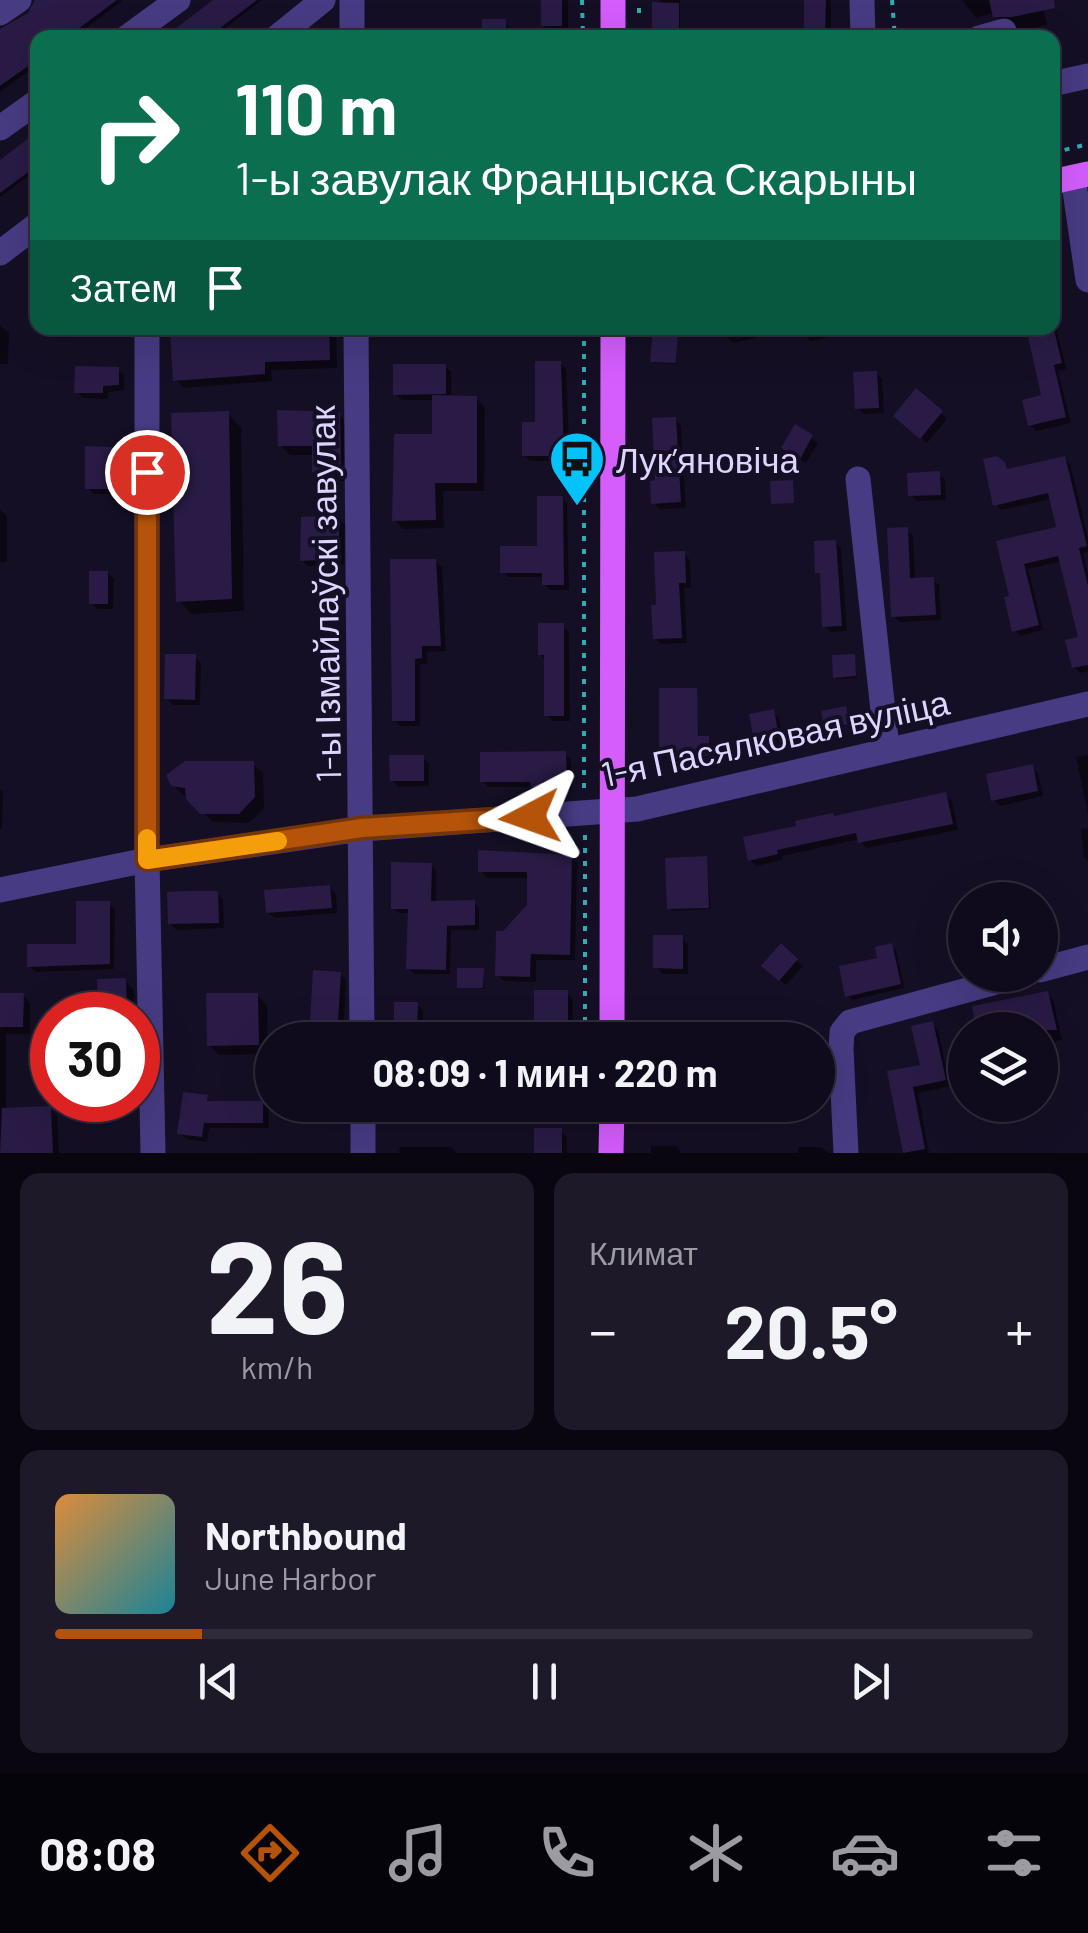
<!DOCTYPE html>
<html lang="ru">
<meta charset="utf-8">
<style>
:root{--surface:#100b1c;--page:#1e1929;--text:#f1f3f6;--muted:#9c9ba3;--line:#302b3b;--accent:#b45309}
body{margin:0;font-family:Barlow,sans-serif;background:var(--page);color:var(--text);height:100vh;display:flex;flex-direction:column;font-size:38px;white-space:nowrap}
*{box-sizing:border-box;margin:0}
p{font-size:32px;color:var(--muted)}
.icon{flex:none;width:55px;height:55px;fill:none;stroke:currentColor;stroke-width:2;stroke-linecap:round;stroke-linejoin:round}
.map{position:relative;height:1153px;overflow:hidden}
.side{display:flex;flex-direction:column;gap:20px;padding:20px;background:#09060f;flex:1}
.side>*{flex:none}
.banner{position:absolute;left:30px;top:30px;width:1030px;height:305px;border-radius:20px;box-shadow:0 10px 40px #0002,0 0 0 2px var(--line);background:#0b6e4f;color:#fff;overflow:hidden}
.tools{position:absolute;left:948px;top:882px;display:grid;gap:20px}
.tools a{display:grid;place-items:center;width:110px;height:110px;border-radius:50%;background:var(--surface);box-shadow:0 10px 40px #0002,0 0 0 2px var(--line);font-size:50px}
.speed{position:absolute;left:30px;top:992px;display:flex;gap:20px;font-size:50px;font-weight:700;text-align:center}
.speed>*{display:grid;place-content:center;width:130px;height:130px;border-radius:50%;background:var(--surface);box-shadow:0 10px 40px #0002,0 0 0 2px var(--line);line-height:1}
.speed .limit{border:15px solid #d22;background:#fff;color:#111}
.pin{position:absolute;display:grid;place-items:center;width:85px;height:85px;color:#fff;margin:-42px;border:5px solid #fff;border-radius:50%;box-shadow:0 2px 10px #0007}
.me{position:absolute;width:110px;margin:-55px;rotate:266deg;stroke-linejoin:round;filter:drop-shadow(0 0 8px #0008)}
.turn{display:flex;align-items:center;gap:35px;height:210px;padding:0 40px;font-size:45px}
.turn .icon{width:130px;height:130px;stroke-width:2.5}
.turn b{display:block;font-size:70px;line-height:85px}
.then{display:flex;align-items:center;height:95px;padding:0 40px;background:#0003;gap:20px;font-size:38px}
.big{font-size:75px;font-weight:700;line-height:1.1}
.side .widget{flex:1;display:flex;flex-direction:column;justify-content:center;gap:15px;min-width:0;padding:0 35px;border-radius:20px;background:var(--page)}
.side .dial{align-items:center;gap:0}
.dial b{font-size:130px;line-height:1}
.song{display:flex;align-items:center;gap:30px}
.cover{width:120px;height:120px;border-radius:15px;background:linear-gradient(135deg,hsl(30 70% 55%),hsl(190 70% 35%))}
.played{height:10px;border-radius:5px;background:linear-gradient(90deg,var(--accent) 15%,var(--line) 15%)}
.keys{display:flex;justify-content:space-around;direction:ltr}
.heat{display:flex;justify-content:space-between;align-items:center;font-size:55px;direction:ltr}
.side .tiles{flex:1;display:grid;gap:20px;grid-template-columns:1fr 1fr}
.widget:last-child{grid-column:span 2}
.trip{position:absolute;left:255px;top:1022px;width:580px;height:100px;border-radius:50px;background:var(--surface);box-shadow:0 10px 40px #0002,0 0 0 2px var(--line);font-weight:700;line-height:100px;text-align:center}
.dock{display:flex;height:160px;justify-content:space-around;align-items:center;background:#06040b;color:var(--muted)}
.dock .icon{width:70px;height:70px}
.dock .active{color:var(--accent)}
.dock b{font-size:45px;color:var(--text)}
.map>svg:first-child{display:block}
</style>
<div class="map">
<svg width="1088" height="1153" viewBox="0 0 1088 1153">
<rect width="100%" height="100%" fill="#150f25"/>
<path fill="#0007" d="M37 0H123L73 38H38V64L0 92V30L10 29 36 7Z
M217 0H262L212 38H167Z
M543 0H568V31H549L543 25Z
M660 0H680V33L654 31Z
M806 0H831V38H807Z
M962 0H1056L1042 3 1047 25 1026 30 1008 29 994 13 976 18Z
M505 22 511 28V38H484Z
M38 135V169L0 197V163Z
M1052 291 1058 314 1053 315 1066 369 1058 371 1071 423 1036 431 1030 425 1044 397 1028 328H1052Z
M0 326 9 333 8 364H0Z
M172 328H336L337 368 271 370 272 381 184 388 176 380Z
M396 328H439L440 333H402Z
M725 328H766L767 335 734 343 727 337Z
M802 328H823L826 338 810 341Z
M677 331V364L655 363 653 361Z
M560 363 566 369 570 461H530L524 455Z
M445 366 451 372V398H476L485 407 484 491H443L444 528 403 529 394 520 434 436 435 400H402L396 394Z
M118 369 124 375V390L108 392V399L83 398 77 392Z
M876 373 882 379 884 413 864 414 857 408Z
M941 413 947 419 927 443 902 422Z
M228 414 241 427 244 611 192 614 179 601Z
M339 415 349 424 350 481H324L314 471V455H290L280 445Z
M675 419 681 426 686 508 660 509 654 503Z
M796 428 818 443 806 463 790 453Z
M111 449 117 455V494H94L87 488Z
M1064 458 1070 464 1088 538V552L1083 553 1088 575V671L1080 673 1074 667 1081 639 1062 561 1028 569 1043 630 1020 636 1014 630 1012 598 999 543 1059 529 1052 499 1001 510 996 504 997 459 1010 471Z
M939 474 945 480 946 500 917 501 911 495Z
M562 498 567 503 569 590H550L545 584V577H508L502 572 540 549Z
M0 510 7 516V562H0Z
M338 518 345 524 344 565 308 566 302 560Z
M907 530 913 536 915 580 933 579 939 585 941 620 900 622 894 616Z
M835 542 841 548 847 631 831 632 824 626 822 577 818 572Z
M684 554 690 560 691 588H684L687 643 661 644 655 638 659 607Z
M435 561 442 567 446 651 427 652 428 664H420V726H400L394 720Z
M107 573 114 579 113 609H98L91 603Z
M562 626 569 632 570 721H553L546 714V660L540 654Z
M854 656 857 678 838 679 835 677Z
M195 657 201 663 200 705H173L167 698Z
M696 691 699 738 710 741V758H664L661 755Z
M773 712 779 718 784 743 763 746 756 740Z
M565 753 571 760 572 791 539 792 534 787H489L482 781Z
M1088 755V814L1076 757Z
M423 757 429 764V786L398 787 392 780Z
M253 764 263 773 264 808 249 823 213 822 173 785Z
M1032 767 1038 773 1043 796 1000 806 994 799Z
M0 789 3 792 2 829H0Z
M945 795 952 801 958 830 866 848 860 839 782 856 783 860 756 866 750 860 835 819Z
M1088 828V861L1084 857 1081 829Z
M571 857 577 863 575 960H536V982L504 981 498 975 504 934 529 906 530 878H487L481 871Z
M706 858 711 909 672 911 670 908Z
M431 865 436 871V903L474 902 479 908V930H451L450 974H414L409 968 410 913H399L393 908Z
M329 887 336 894 337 913 275 918 268 912Z
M217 893 223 899 224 928 176 930 170 923Z
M1037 895 1046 904 1056 955 1040 958V900H1015Z
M109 904 115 909 114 969 35 972 29 966 78 946Z
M682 938 688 944V974H662L656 967Z
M965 940V975H982L967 978 958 970 953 942Z
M891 946 896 950 904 988 852 1000 848 996Z
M781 947 803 966 786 985 764 966Z
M483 970 485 989 460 987Z
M340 974 346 980 343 1040H312Z
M125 981 134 990 135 1015H101Z
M567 993 573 999V1040H543V1028L536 1021Z
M1047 994 1053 1000 1062 1040 1040 1045V1030L978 1029Z
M0 995H23L30 1003V1034H6V1110L50 1108 57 1116 59 1153H0Z
M257 995 267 1005 268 1054 219 1055 209 1045Z
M417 1004 423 1011V1040H399L396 1037Z
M685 1024 691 1030V1040H654Z
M932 1024 938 1030 950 1086 918 1093 929 1153H906L890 1073 923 1067Z
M52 1028V1056H49L40 1047V1029Z
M757 1033H812L818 1039V1068V1040H757Z
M207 1098 212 1103H262L269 1109V1128H209L207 1142 186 1139 180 1133Z
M403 1105H439V1107H405Z
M536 1131H561L567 1137V1153H537Z
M651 1146H677L681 1153H651Z
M400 1147H451L457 1153H399Z
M798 1147H822L828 1153H798Z"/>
<path fill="#291b45" d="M35 0H117L66 38H38V59L0 86V29L28 13Z
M213 0H257L207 38H163Z
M541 0H562V26H541Z
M804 0H826L825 38H804Z
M989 0H1054L1055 8 1012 17H993Z
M652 2 679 3V32H652Z
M482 19H506V38H481Z
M38 131V165L0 193V160Z
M170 328H329L330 360 265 362V374L173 381Z
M653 328 678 329 676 363 650 362Z
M1054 330 1062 363 1054 365 1066 417 1028 426 1022 400 1041 395 1028 337Z
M535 361H561L564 456H522V422H535Z
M393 364H446V394L393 395Z
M75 366 119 367V385L103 386V393H74Z
M877 371 879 408 855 409 853 372Z
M916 388 943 411 920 439 893 416Z
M432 395 477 396V483H435L436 520 392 521 394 434H432Z
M277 410 340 412 341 472H312V446H278Z
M229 411 232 599 176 602 171 413Z
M676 417 681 502 651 504 650 481 655 480 652 418Z
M795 424 813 435 800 459 781 448Z
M85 446 112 447 111 489H85Z
M997 456 1005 462 1007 469 1065 456 1087 546 1079 548 1088 586V665L1072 668 1065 640 1078 637 1058 556 1024 564 1039 625 1012 632 1004 597 1009 596 996 541 1056 527 1048 493 993 506 983 459Z
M940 471 941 495 908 496 907 473Z
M793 480 794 503 771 504 770 481Z
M537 496H563L564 585H542V573H500V546H537Z
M339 515V559L300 561 301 517Z
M908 527 910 578 934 577 936 615 891 617 887 528Z
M836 540 842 626 822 627 820 573H815L814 541Z
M685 551 686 583H679L682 638 653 639 651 605H656L654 552Z
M390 559H436L441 646H422V658L415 659V721H392Z
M89 571H108V604H89Z
M538 623H564V716H544V655H538Z
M165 654H196L195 700 164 699Z
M855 654 856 676 833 678 832 655Z
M659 688H697L698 736H709V756H659Z
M846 706 849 724 824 729 821 711Z
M774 709 779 737 754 742 749 714Z
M566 751 567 786 531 787 530 782H480V752Z
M389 755H424V781H390Z
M185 761H254L255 797 239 814H200L186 799 185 788 171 786 166 775Z
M1033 764 1038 791 991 801 986 774Z
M946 792 953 824 858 843 856 833 777 850 778 854 748 861 743 837 796 826 795 821 833 813 834 816Z
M478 850 572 855 570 955 531 954 530 977 495 976 496 931H503L527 905V872H478Z
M707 856 709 908 667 909 665 858Z
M391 862 432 863 431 901 475 900V925L447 926 446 970 406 969 408 909H391Z
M330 885 332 908 266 913 264 890Z
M190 891H218L219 923 168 924 167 892Z
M76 901H110V964L27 967V944H76Z
M653 935H683V969L653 968Z
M781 943 798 959 779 981 761 966Z
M892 943 901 984 845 997 839 966 877 958 875 947Z
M457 968H484L483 988H457Z
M313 970 341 972 337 1040H309Z
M126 978 127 1015H99L97 979Z
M534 990H568V1022H534Z
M1048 991 1057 1030H1026L1024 1023 976 1030 972 1006Z
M0 993H24L23 1027H0Z
M206 993H258L259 1045 207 1046Z
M394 1002H418L417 1038H394Z
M933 1021 946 1080 913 1087 925 1149 903 1153 887 1071 920 1065 911 1026Z
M652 1022H686V1040H652Z
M183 1092 208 1095 207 1101H263V1123H204L202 1137 177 1134Z
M51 1106 53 1153H0L2 1108Z
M534 1128H562V1153H534Z"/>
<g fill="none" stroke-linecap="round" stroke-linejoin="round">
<path stroke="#31adb5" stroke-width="4" stroke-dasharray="5 8" stroke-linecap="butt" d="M582 0 583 38
M892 0 895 38
M639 13V0
M1052 153 1088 144
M584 328V790
M585 835V1040
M586 1105V1118"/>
<path stroke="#473b83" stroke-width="25" d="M352 0V38
M862 0 863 38
M0 13 19 0
M126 38 178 0
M276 38 323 0
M979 38 1004 31
M1052 84 1088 76
M0 128 38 101
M1073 177 1088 280
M0 253 38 224
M147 328V860L153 1153
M356 328 362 1040
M858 479 887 748
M0 890 147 860 362 829 637 809 1088 704
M1040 970 1088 957
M363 1105V1153
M846 1153 841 1049 842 1032 850 1022 1022 975"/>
<path stroke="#d45dfc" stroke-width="25" d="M613 38V0
M1052 182 1088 174
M612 1040 613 328
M611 1153 612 1105"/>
</g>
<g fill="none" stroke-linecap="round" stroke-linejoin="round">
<g stroke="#753606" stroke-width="25">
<path id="route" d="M147 472V860L362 828 530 817"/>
</g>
<use href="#route" stroke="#b45309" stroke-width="18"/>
<path stroke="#f59e0b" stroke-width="18" d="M147 838V860L278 841"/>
</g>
<defs>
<g id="bus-pin" transform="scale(2.875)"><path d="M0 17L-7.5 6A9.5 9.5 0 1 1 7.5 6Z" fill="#04c3fa" stroke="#150f25"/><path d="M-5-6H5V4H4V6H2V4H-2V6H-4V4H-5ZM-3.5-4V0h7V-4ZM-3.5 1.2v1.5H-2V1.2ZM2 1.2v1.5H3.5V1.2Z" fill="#111"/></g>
</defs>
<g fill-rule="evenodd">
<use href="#bus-pin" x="577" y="459"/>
</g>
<g text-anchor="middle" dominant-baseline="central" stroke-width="8" stroke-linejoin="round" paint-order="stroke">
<g font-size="35" fill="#ded4fe" stroke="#150f25" text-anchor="start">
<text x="616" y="459">Лукʼяновіча</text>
</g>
<g font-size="35" fill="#ded4fe" stroke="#150f25">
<text transform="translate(324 594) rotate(-91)">1-ы Ізмайлаўскі завулак</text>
<text transform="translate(775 737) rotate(-12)">1-я Пасялковая вуліца</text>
</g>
</g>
</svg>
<div class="tools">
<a><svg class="icon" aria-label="sound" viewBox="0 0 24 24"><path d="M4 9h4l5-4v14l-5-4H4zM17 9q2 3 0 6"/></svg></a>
<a><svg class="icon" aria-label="layers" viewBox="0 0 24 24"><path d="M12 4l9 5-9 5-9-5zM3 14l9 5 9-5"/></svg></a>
</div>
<div class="speed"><div class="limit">30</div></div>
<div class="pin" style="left:147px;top:472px;background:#d93025"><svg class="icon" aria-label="arrive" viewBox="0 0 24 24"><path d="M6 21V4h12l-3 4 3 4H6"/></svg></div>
<svg class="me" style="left:530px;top:817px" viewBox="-20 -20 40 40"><path d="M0-17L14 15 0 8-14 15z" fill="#b45309" stroke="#fff" stroke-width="4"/></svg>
<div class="trip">08:09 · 1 мин · 220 m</div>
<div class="banner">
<div class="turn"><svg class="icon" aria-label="right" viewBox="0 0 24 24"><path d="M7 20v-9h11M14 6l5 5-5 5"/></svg><div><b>110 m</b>1-ы завулак Францыска Скарыны</div></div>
<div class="then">Затем<svg class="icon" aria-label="arrive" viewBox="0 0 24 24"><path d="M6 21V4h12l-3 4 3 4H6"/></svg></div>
</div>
</div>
<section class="side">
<div class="tiles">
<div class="widget dial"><b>26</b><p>km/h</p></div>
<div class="widget"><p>Климат</p>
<div class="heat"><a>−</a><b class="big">20.5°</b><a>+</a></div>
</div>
<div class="widget">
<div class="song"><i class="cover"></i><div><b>Northbound</b><p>June Harbor</p></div></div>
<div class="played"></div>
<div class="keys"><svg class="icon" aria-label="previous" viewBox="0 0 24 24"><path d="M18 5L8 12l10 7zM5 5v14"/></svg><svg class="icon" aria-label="pause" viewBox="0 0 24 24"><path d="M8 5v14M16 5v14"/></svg><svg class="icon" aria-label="next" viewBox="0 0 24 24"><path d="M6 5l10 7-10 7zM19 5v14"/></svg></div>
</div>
</div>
</section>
<nav class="dock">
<b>08:08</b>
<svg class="icon active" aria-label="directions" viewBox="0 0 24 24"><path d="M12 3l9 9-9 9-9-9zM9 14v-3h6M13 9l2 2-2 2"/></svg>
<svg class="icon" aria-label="music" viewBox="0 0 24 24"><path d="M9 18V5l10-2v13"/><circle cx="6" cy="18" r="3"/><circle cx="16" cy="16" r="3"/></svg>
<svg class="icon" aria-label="phone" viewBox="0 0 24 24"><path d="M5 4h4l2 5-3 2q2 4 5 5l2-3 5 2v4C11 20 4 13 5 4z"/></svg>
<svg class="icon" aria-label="climate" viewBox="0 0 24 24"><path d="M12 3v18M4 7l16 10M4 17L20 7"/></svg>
<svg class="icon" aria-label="car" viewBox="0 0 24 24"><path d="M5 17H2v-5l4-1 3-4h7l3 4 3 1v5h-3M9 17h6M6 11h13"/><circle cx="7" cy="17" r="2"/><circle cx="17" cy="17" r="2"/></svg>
<svg class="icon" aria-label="filters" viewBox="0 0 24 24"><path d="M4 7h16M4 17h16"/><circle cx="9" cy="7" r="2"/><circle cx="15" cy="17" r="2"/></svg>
</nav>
